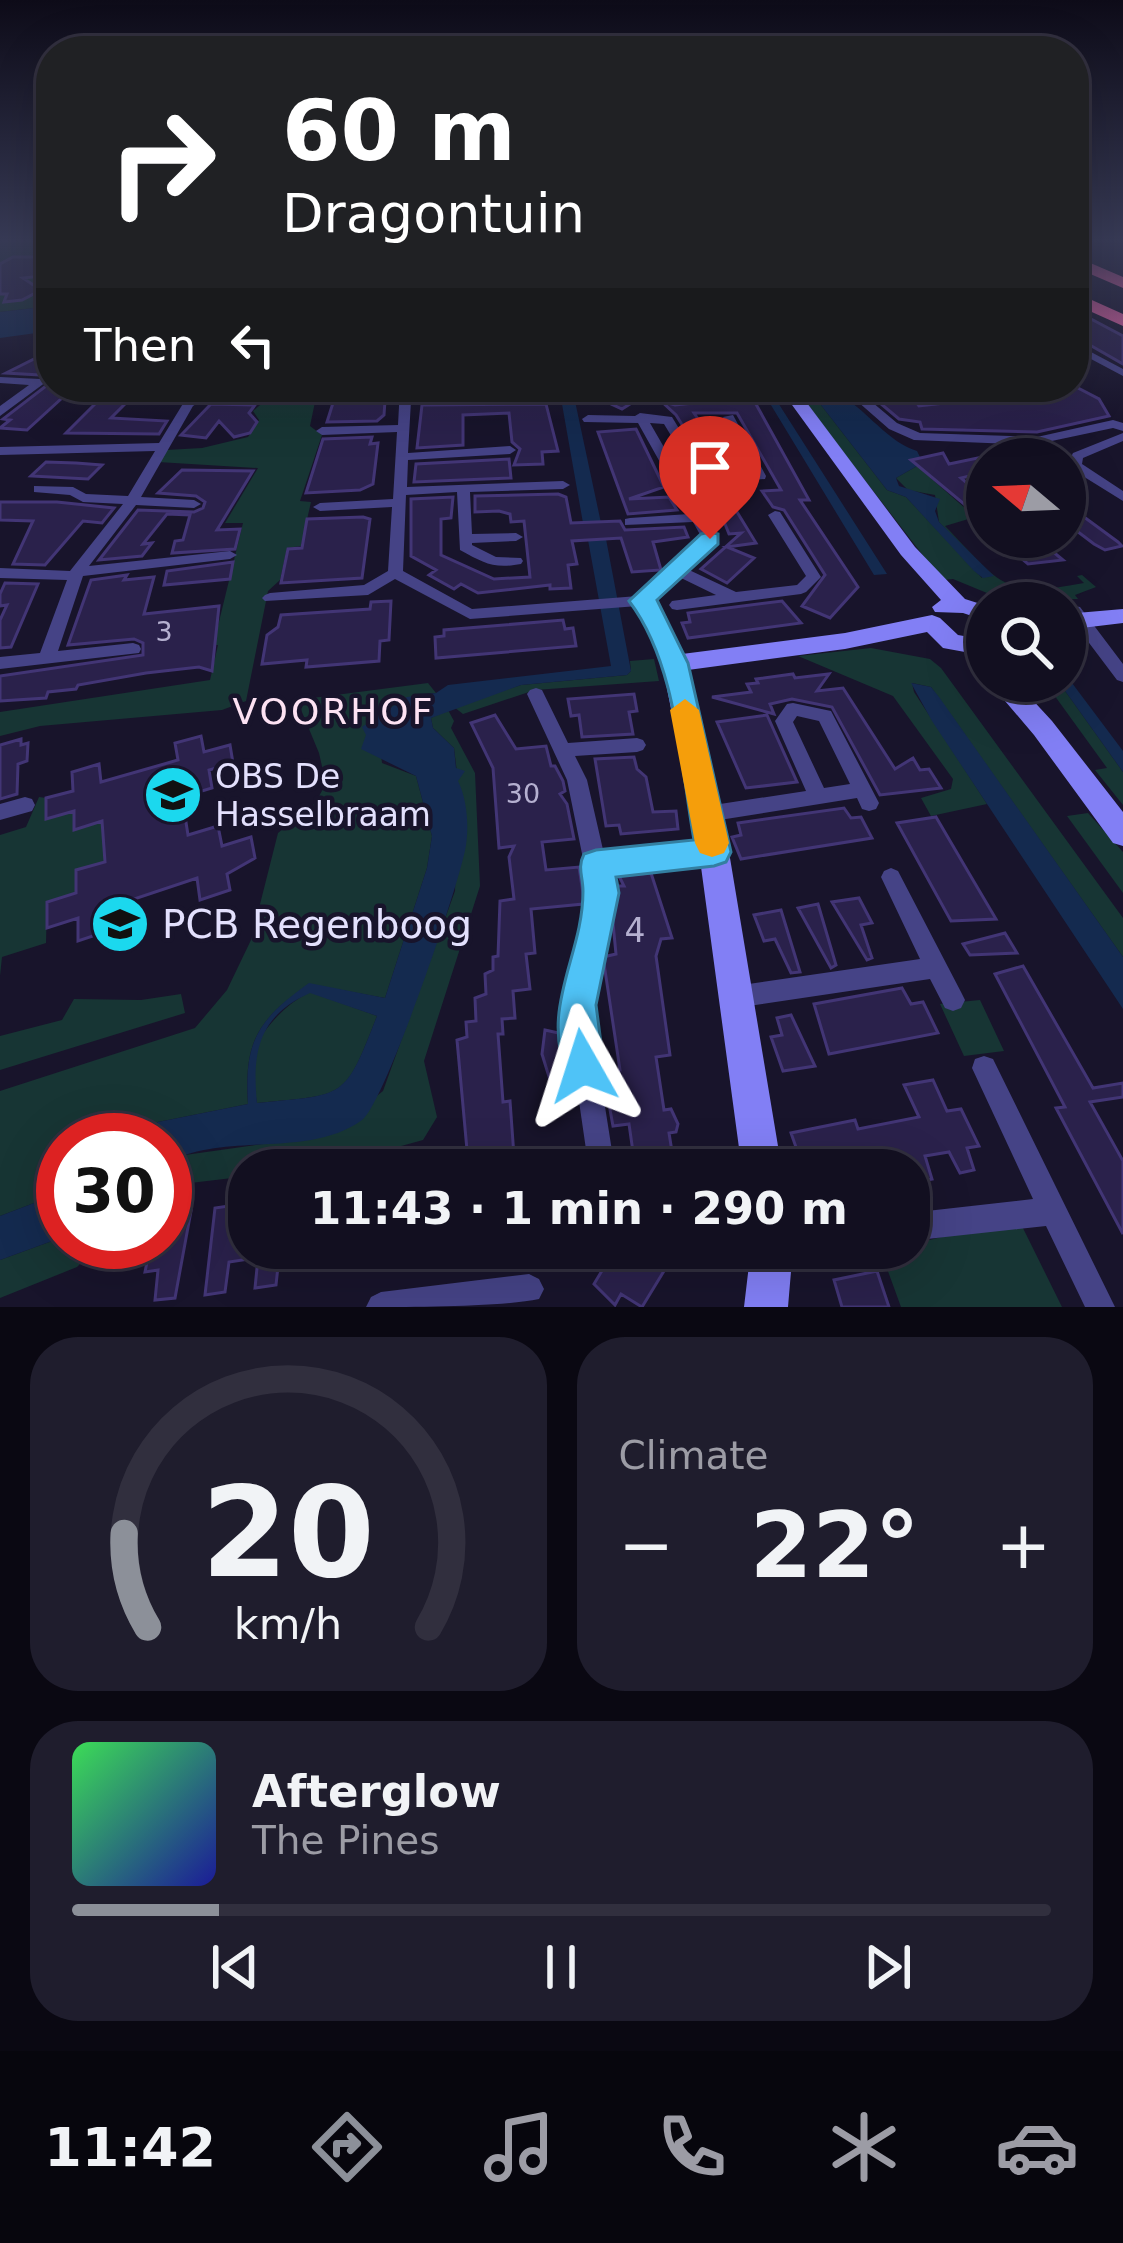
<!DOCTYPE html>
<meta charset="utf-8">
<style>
:root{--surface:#120f20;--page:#1f1d2d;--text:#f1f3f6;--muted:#9c9ca5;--line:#312f3e;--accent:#8c9099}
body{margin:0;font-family:"DejaVu Sans",sans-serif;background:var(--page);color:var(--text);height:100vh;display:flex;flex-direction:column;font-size:45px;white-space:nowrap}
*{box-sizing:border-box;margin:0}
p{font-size:39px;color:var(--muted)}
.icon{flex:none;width:66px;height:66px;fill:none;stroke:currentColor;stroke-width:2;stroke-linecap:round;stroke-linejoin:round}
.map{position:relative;height:1307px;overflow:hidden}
.panel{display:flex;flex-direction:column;gap:30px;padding:30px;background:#0a0812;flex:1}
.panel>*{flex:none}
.banner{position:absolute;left:36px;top:36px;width:1053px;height:366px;border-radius:48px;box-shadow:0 12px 48px #0002,0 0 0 3px var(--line);background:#202124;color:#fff;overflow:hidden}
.needle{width:78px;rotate:289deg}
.controls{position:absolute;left:966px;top:438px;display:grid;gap:24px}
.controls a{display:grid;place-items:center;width:120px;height:120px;border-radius:50%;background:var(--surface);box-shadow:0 12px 48px #0002,0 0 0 3px var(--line);font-size:60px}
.speed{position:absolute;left:36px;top:1113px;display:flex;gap:24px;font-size:60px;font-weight:700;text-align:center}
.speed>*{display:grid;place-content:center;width:156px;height:156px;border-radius:50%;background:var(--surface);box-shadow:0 12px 48px #0002,0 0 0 3px var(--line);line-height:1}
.speed .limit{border:18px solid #d22;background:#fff;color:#111}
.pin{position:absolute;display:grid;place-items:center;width:102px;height:102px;color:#fff;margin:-123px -51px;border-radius:50% 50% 50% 0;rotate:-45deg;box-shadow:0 0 12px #0007}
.pin .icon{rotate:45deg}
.me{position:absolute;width:132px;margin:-66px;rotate:354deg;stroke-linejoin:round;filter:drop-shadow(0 0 9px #0008)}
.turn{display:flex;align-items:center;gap:42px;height:252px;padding:0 48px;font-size:54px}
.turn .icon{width:156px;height:156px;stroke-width:2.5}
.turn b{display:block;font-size:84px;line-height:102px}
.then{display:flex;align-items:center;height:114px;padding:0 48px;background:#0003;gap:24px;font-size:45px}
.big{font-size:90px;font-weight:600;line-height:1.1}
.panel .card{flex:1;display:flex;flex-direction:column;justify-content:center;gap:18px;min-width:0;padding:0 42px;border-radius:48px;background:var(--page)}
.panel .dial{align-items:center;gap:0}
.dial svg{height:312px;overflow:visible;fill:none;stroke:var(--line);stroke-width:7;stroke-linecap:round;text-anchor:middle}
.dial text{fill:var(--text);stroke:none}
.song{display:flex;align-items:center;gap:36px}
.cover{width:144px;height:144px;border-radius:18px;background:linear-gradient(135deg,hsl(130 70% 55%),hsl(240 70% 35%))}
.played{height:12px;border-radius:6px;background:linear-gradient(90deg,var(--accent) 15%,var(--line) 15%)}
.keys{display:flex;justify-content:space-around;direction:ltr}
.heat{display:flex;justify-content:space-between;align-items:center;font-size:66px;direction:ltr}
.panel .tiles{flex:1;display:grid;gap:30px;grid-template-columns:1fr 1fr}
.card:last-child{grid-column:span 2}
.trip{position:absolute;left:228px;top:1149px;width:702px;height:120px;border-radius:48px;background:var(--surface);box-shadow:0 12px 48px #0002,0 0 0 3px var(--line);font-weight:600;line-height:120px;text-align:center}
.tab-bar{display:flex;height:192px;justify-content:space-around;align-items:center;background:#07060d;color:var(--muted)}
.tab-bar .icon{width:84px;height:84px}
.tab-bar .current{color:var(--accent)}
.tab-bar b{font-size:54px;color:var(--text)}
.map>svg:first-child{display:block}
</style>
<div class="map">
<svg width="1123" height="1307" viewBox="0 0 1123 1307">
<rect width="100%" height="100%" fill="#18142b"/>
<path fill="#173534" d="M0 238H51V306L0 312Z
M281 387H337L333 401 315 402 310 426 322 435 300 501 311 502 301 546 287 548 280 580 268 591 246 701 222 710 40 726 0 736V712L210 680 218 645H207L208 640 216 634 243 523H225L258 468 158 462 166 450 202 448 248 437 259 420 253 411Z
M793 387H807L887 490 906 497 982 578 983 568 939 522 935 495 908 490 896 478 917 466 975 517 945 526C1001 583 1000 599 1084 583L1077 576 1082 575 1096 587 1075 595 1078 599 1004 600 953 579 942 580Z
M871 648 930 659 941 668 1123 918V957L931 687 912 683 914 692 987 804 931 816 921 798 951 789 953 779 893 696 798 656Z
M654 659 659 681 535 690 463 714 454 707 521 685 627 675 631 671 630 661Z
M1044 681H1058L1123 772V805L1095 770 1107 768Z
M428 683 436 693 418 694 377 719 382 763 416 776 432 836 427 868 385 998 309 984C257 1020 244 1042 248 1104L158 1122 129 1140H63V1192L0 1216V1091L195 1028 227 990 251 940 278 833 315 803 326 784 319 753 297 700Z
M448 710 454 721 451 728 475 773 480 886 424 1061 437 1117 423 1140 325 1167 249 1170V1176L165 1186V1164L178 1156 328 1135 383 1091 455 891 458 781 454 748 433 728 431 718Z
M39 797 46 798V819L74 811 75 830 102 821 105 862 76 871V893L47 902 46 943 2 957 0 976V835L26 827Z
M1088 813 1123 852V893L1067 816Z
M310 992 377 1016C344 1101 347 1094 257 1103 255 1089 250 1069 253 1055 260 1030 287 1003 310 992Z
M181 994 185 1013 0 1070V1036L62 1020 74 999 141 1000Z
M980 1000 1004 1051 964 1056 940 1004Z
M1018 1218 1062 1307H901L881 1252Z
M63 1237V1242H102L77 1267 0 1298V1260Z"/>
<path fill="#142a4f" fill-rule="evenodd" d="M51 306V331L0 338V312Z
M559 387H572L601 523H583Z
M760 387H768L887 574 874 575Z
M807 387C857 387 875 437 917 451L920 457 911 460 917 466 896 478 899 486 940 499 935 511 939 522 994 576 983 578 974 571 906 497 887 490Z
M606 539 631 671 627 675 521 685 431 718 433 728 454 748 456 768 465 771 458 781C467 799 469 825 466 845 461 881 385 1103 362 1120 307 1160 223 1130 165 1164V1140H129L158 1122 248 1104C244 1042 257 1020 309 983L385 998 427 868 432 836 416 776 361 749 366 735 362 727 407 697 436 693 448 685 611 666 588 540ZM310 993 377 1016C344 1100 347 1094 257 1103 252 1053 258 1016 310 993Z
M1070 642 1076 648 1066 675 1123 751V772L1058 681H1065V643Z
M911 683 931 687 939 697 1123 957V1009L932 721Z
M63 1192V1237L0 1260V1216Z"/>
<path fill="#2a214b" stroke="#423575" stroke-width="3" d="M45 238H51V275L23 278 41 290 22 300 4 302 7 294H0V264L13 257H34Z
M1074 310 1123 336V364L1074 336Z
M34 359 51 360 46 365 51 366V387H74L27 430 0 428 10 420 3 419 50 383 40 375 6 373Z
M112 387 141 388 111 418 167 421 159 434 66 433Z
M338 387H386L384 415 377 421 327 422Z
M608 387H657L622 409 594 396Z
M861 387H905L919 406 955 402 957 387H1076L1099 399 1109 416 1037 432 922 429 920 422 899 419Z
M752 397 809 500H800L858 587 830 618 802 606 825 575 784 510 773 507 762 491 781 490 737 413H694L728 464 711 471 676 415 661 401 675 405Z
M211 404 255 405 249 413 257 422 250 433 234 437 219 421 206 438 181 435Z
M546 404 558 451 542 452 543 464 514 465 520 449 512 442 509 413 463 415V445L417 448 422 405Z
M636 429 664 487 629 499 669 497 677 510 628 514 598 432Z
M372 437 370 444 378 443 373 484 360 490 306 493 323 439Z
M943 453 949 464 987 456V472L961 478 987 500V523L911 460Z
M509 459 511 478 414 482 416 464Z
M46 462 76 463 102 465 88 479 31 476Z
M182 470 253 471 217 530 240 529 235 549 172 553 175 541 183 540 190 515 167 514 143 544 152 543 142 556 99 560 138 510 194 512 203 508 205 502 196 496 158 493Z
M558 494 566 497 571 523 620 521 625 530 684 527 688 537 653 542 661 570 632 572 621 538 572 541 577 564 568 565 571 588 550 589V585L478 593 461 584 454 589 429 575 436 570 411 556V499L453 497 451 518 441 519V555L494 579 530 577 524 521 511 522 510 514 499 511 475 512V496Z
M713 494H726L756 543 727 547 754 558 727 583 701 569 741 533 729 534Z
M0 502H57L114 508 102 523 83 521 45 565 13 564 33 521 0 520Z
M1065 503 1118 542 1122 546 1105 550 1094 544 1065 522Z
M363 517 370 519 362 578 281 583 288 549 302 548 307 519Z
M996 537H1035L1063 560 1028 564Z
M233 562 230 579 164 585 167 571Z
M127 575 124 580 154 577 144 614 219 606 212 671 199 667 146 673 78 685 76 689 48 692 46 698 0 701V676L143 655V643L134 639 68 645 91 580Z
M5 583 38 584 11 647 0 648V620L7 605 0 606V594Z
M391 601 389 640 380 641 379 661 306 667 307 660 262 664 267 635 278 627 281 615 370 609 371 602Z
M782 601 801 623 688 638 682 623 690 622 688 613Z
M563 620 565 629 573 628 576 646 436 658 435 637 444 636V630Z
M793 674 795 678 829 674 817 691 843 688 895 769 913 758 920 770 929 769 941 788 880 795 832 707 792 699 770 704 774 714 712 697 751 692 747 684 758 683 756 679Z
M634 694 637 711 629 712 633 734 582 737 579 715 571 716 568 699Z
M495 715 516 749 546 746 551 766H555L563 781 565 791 560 794 567 804 574 839 542 842 546 870 579 867 584 900 583 904 531 909 535 953 526 954 530 989 513 991 515 1018 502 1019 503 1034H498L503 1102 510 1101 515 1170H475L468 1161 457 1040 467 1037 466 1022 476 1021 475 998 486 994 485 974 493 970V957L498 956 500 901 514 899 509 857 514 846 499 848 493 768 471 723Z
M767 715 797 782 746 788 717 722Z
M201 736 204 752 230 745 233 763 209 770 212 788 182 797 188 835 218 826 222 846 251 837 255 858 227 874 230 890 200 900 197 878 110 907 111 930 78 941V918L47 928V902L76 893V870L105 862 102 821 74 830V811L46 819V798L73 791 72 772 99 764 101 782 178 760 175 743Z
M21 739V745L28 743 27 761 18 764 17 794 0 799V745Z
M634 757 637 769 646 777 653 812 676 811 678 829 621 834 619 825 606 826 595 759Z
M844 808 851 818 861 817 872 838 741 859 732 837 741 835 738 823Z
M936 817 970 875 996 919 951 921 897 823Z
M651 873 672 938 661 939 656 956 670 1055 656 1057 664 1110 671 1109 678 1124 676 1132 669 1133 675 1170H619L617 1154 633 1152 629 1124 613 1126 609 1104 605 1070H620L603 957 616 954 612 913 615 886H624L619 876Z
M859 898 872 923 861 925 872 958 867 960 832 902Z
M818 904 836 965 831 968 798 908Z
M781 910 800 972 791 973 775 939 764 941 754 915Z
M1005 933 1017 953 970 955 963 944Z
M1023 966 1093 1088 1123 1083V1097L1090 1102 1123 1161V1234L1056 1108 1065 1107 995 974Z
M902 988 911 1004 923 1002 938 1033 829 1054 814 1004Z
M791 1015 815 1066 783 1071 771 1037 782 1035 777 1018Z
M545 1030 563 1034 566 1064 567 1072 550 1080 542 1054Z
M933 1080 947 1111 961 1109 979 1146 967 1148 974 1170 960 1173 949 1152 925 1156 932 1179 917 1182 906 1160 882 1165 884 1170H865L860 1160 835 1165 836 1170H804L791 1133 855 1120 858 1129 919 1117 904 1085Z
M575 1154 577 1170H516V1161Z
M249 1203V1259L229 1262 225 1292 205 1295 215 1208Z
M191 1211 175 1298 155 1300 158 1270 145 1272 151 1242H165V1214Z
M259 1248H280L276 1285 255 1288Z
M628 1248H678L642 1307 621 1294 615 1305 594 1284 606 1264 613 1270Z
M877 1271 889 1307H842L834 1280Z"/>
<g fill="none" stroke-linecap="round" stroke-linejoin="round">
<path fill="#454386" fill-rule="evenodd" d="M1074 343 1123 369V376L1074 350Z
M0 377 40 379 46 382 0 416V406L29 385 0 383Z
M185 387H197L195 389 198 392 266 395 272 398 266 401 204 399 193 406 141 497 194 500 201 504 194 508 136 505 89 566 230 551 237 555 230 559 83 576 58 651 133 643 139 645 141 649 139 653 0 669V657L40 653 67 580 0 578V568L70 571 123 504 83 502 70 495 34 492V486L73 487 86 494 128 496 155 451 0 455V447L159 443 184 402 191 398 183 390Z
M400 387H412L411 394 540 392 546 395 540 398 411 401 408 453 510 446 516 450 510 454 408 460 407 487 563 481 570 485 563 489 470 492 472 534 516 533 523 537 516 541 472 543V545L496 557 521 558 523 561 521 564C493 569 484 563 460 550L457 492 406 495 403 571 472 609 638 596 703 540 693 522 625 525V519L630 518 689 514 638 423 584 422 582 419 588 415 635 416 640 413 672 417 708 476 751 473 723 417 733 415 766 476 765 479 692 484 690 481 696 477 664 424 650 423 718 541 687 569 736 592 797 585 806 576 768 515 775 511 780 512 821 577 806 592 801 594 677 610 672 609 669 605 672 601 716 595 679 577 651 601 663 616 655 621 649 620 638 606 470 619 395 579 368 595 265 601 262 598 265 595 270 593 364 585 388 571 392 507 320 511 313 507 320 503 393 499 397 432 322 435 316 431 322 427 398 425Z
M841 387H854L897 423 920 433 1037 437 1113 420 1123 423V431L1113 428 1047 442 1071 457 1073 453 1123 433V441L1083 458 1082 464 1123 491V501L1065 465V459H1056L1034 445 914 440 889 429Z
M747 388 751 389V393L675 401 656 393 662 390 676 394Z
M1074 606 1080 607 1123 664V682L1117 680 1068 615 1066 611Z
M536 688 542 690 568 743 637 738 643 740 646 745 643 750 637 752 575 756 587 780 604 854 714 843 721 846 724 852 721 858 714 861 608 872 612 893 589 1005 615 1170H589L565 1005 590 893 567 780 527 694 530 690Z
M793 703 831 711 879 803 876 809 869 811 862 809 857 798 707 822 700 820 697 814 700 808 707 806 806 791 775 721 787 704ZM797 716 819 721 850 784 824 788 793 722Z
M25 797 32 799 35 805 32 811 0 820V804Z
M891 868 898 871 961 992 965 1000 961 1008 953 1011 945 1008 930 979 735 1008 727 1005 723 997 727 989 735 986 920 959 881 877 884 871Z
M984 1056 993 1059 1115 1307H1085L1046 1226 909 1241V1213L1033 1199 972 1068 975 1059Z
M529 1274 539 1279 544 1289 539 1299C502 1307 410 1307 366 1307L371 1297 381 1292Z"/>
<path fill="#827ff5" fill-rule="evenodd" d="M779 387H795L915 547 965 599 987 606V621L963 613 935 612 932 607 941 600 901 555Z
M655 609 666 616 682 654 845 633 932 615 940 618 958 635 987 640V656L943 648 927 632 845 649 688 670 729 852 782 1170H742L699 852 662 663 644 616Z
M1123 609V623L1065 630V614Z
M988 681H1015L1052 721 1123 812V846L1113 843 1034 735Z
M751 1248H793L788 1307H744Z"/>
<path fill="#f365a9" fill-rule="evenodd" d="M1074 256 1123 277V288L1074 267Z
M1074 292 1123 314V326L1074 304Z"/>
</g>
<linearGradient id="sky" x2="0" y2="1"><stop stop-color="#0d0b18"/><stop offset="0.57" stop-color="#373a55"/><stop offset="1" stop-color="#373a55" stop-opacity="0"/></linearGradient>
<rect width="1123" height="421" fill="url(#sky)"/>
<path fill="#4fc3f7" stroke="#337fa1" stroke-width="3" d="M710 532 718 534V544L657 600 688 663 731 852 726 862 714 866 616 877 619 893 596 1005 604 1066 598 1080 583 1086 569 1080C538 1007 583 958 583 891 583 876 577 868 584 854L596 850 694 840C680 763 677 664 629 601L701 534Z"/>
<path fill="#f59e0b" d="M685 699 699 710 729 843 724 853 712 857 700 853 695 843 670 710Z"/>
<defs>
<g id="school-disc" transform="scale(3)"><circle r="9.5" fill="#1bd8ee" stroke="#18142b"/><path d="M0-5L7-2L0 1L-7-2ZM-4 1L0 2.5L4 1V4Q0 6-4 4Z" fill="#111"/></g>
</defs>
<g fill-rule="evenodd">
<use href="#school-disc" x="173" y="795"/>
<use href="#school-disc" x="120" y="924"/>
</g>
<g text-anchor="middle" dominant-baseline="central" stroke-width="9" stroke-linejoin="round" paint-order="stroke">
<g font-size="27" fill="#b5b0d0">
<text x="164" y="631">3</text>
<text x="523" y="793">30</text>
</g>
<g font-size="33" fill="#e3e0fd" stroke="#18142b" text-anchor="start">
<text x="215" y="776">OBS De<tspan x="215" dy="38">Hasselbraam</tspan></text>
</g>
<g font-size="33" fill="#b5b0d0">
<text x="635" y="930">4</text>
</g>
<g font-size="36" letter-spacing="3" fill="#fde2f3" stroke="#18142b">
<text x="334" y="711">VOORHOF</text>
</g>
<g font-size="39" fill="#e3e0fd" stroke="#18142b" text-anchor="start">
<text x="162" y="924">PCB Regenboog</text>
</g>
</g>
</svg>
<div class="controls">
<a><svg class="needle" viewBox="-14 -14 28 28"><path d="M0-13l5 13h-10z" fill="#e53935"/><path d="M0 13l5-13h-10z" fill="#9c9ca5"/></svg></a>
<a><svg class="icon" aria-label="search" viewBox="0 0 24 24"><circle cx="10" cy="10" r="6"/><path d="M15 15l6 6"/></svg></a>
</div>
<div class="speed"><div class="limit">30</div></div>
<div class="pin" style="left:710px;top:539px;background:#d93025"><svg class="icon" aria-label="arrive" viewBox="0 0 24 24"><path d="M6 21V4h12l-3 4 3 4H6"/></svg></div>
<svg class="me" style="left:583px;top:1066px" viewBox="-20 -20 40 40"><path d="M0-17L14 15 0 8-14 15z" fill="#4fc3f7" stroke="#fff" stroke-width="4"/></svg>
<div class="trip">11:43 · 1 min · 290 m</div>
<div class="banner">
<div class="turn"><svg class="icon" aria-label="right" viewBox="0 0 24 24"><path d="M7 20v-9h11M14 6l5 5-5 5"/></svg><div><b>60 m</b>Dragontuin</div></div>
<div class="then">Then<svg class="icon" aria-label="left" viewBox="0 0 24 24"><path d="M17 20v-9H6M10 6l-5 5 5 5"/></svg></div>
</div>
</div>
<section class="panel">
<div class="tiles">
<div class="card dial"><svg viewBox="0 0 100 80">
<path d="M14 69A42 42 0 1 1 86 69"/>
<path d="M14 69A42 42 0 0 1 8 45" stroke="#8c9099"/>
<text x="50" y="56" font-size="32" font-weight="700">20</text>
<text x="50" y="72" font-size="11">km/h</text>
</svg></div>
<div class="card"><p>Climate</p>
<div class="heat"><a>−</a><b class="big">22°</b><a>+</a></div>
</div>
<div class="card">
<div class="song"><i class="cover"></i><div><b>Afterglow</b><p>The Pines</p></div></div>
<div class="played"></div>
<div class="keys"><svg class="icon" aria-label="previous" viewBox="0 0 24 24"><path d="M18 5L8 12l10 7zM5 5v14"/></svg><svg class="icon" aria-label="pause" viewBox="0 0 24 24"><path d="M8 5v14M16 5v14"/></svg><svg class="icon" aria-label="next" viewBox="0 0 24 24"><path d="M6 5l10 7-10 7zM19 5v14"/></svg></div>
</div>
</div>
</section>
<nav class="tab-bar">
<b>11:42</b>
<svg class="icon current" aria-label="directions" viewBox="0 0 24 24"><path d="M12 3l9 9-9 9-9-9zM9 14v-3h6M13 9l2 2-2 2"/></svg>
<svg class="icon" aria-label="music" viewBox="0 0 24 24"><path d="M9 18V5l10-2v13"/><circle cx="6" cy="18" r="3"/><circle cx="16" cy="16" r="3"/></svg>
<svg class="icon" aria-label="phone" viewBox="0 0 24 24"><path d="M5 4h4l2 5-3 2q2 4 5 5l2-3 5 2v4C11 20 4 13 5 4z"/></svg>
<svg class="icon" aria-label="climate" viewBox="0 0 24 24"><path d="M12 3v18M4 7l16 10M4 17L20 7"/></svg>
<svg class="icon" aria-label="car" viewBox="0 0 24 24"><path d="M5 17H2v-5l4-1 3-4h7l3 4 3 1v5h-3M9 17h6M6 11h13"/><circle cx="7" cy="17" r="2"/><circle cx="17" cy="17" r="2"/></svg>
</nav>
